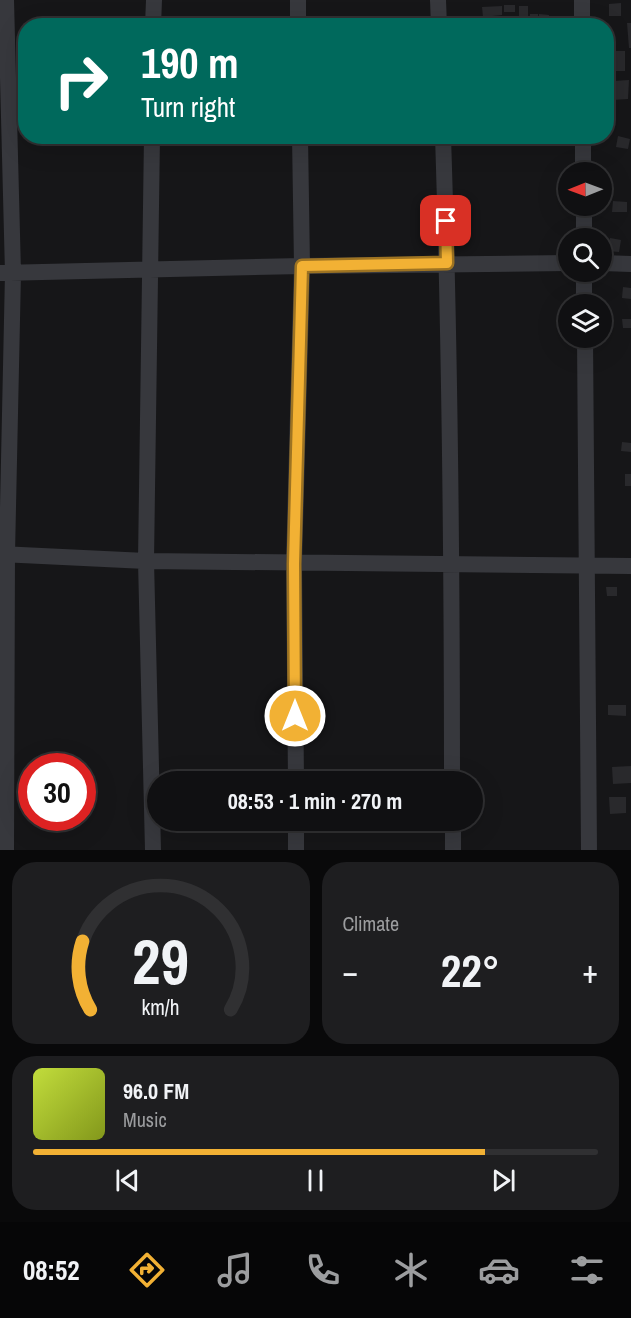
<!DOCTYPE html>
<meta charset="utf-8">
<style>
:root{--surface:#101012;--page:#1e1e20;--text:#f1f3f6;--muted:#9c9d9f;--line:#303032;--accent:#f2b134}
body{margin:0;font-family:"Archivo Narrow",sans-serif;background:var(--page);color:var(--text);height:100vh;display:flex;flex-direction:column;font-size:22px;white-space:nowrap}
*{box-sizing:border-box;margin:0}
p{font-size:20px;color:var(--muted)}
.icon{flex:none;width:33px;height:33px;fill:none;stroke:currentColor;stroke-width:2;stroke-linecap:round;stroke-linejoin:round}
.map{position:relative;height:850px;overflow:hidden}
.panel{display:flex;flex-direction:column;gap:12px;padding:12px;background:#09090a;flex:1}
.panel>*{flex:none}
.guide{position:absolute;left:18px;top:18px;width:596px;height:126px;border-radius:24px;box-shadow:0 6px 24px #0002,0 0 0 2px var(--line);background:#00695c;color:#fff;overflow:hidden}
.needle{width:39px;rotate:269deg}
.buttons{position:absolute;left:558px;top:162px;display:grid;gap:12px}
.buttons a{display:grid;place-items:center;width:54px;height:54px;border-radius:50%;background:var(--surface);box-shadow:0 6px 24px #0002,0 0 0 2px var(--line);font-size:30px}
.speed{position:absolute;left:18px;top:753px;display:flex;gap:12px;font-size:30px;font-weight:700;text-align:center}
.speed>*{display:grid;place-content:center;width:78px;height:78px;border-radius:50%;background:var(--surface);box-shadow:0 6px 24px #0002,0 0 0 2px var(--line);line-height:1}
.speed .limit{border:9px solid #d22;background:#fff;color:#111}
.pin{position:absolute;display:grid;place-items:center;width:51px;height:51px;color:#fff;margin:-26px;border-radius:12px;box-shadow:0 3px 9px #0006}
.me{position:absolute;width:66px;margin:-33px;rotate:0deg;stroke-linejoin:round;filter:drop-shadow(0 0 4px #0008)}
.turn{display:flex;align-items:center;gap:21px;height:126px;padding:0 24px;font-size:27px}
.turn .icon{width:78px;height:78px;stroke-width:2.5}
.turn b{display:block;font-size:42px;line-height:51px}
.big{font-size:45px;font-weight:700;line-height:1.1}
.panel .widget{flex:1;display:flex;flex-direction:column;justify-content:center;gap:9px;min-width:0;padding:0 21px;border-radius:24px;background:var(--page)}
.panel .dial{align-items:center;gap:0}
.dial svg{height:156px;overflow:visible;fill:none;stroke:var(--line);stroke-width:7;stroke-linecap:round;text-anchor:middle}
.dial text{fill:var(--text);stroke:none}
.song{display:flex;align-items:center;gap:18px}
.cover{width:72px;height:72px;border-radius:9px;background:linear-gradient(135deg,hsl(70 70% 55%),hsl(70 70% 35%))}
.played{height:6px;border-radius:3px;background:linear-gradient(90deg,var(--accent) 80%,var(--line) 80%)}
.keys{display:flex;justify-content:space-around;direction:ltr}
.heat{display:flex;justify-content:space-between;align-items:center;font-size:33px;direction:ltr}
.panel .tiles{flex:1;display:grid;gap:12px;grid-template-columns:1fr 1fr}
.widget:last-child{grid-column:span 2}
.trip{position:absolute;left:147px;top:771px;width:336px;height:60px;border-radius:30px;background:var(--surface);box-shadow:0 6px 24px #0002,0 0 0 2px var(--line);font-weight:700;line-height:60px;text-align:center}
.dock{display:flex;height:96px;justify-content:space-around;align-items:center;background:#060607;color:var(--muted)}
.dock .icon{width:42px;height:42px}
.dock .on{color:var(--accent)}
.dock b{font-size:27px;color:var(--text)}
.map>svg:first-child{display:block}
</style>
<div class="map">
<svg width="631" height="850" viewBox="0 0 631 850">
<rect width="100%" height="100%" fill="#161618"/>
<path fill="#29292c" d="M621 3V16H609V4Z
M504 5H515V12H504Z
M502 6V15L483 17 482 7Z
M519 6H528V26H516V18H519Z
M530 14H538V26H529Z
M539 14 549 15 548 26H539Z
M627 23H631V48H629Z
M608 51H625V71H608Z
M629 80 628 99 611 100V91H614V81Z
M616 103V113H606V104Z
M618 136 630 139 628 149 616 147Z
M613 201 627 202V212H612Z
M610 238 621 240 619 252 608 251Z
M623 287 631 288V299L622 298Z
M622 319H631V328H623Z
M622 442 631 443V452L621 451Z
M625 474H631V486H625Z
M606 587H617V596H607Z
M608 705H626V716L608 715Z
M631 766V783L613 784 612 767Z
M609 797H626V813L610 814Z"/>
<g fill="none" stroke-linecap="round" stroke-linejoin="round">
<path stroke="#37383d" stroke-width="16" d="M6 0 13 273 7 554 6 850
M298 0V26
M438 0 439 26
M582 0V26
M153 26 154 0
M152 136 146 561 153 850
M443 136C450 351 452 566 452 782
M583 136V172
M584 206V238
M602 263 631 264
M584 272V304
M0 273 302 266 568 263
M585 338 589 850
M0 554 146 561 631 566
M296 782 294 564 302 266 300 136
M296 820V850
M453 820V850"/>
</g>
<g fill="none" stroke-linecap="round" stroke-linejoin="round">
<g stroke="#9d7322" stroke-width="15">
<path id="route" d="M295 716 294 564 302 266 447 263 446 221"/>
</g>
<use href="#route" stroke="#f2b134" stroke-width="10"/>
</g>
</svg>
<div class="buttons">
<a><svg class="needle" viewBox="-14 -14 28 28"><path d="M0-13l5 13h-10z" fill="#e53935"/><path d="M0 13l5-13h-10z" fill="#9c9d9f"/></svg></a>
<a><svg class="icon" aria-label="search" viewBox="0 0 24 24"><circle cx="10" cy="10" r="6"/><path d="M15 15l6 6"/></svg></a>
<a><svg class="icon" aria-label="layers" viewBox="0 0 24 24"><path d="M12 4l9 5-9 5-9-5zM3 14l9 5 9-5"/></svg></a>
</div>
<div class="speed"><div class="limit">30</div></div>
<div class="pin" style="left:446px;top:221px;background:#d93025"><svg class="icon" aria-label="arrive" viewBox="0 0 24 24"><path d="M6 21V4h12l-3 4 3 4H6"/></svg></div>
<svg class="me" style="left:295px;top:716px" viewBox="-20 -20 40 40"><circle r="17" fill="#f2b134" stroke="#fff" stroke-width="3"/><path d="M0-11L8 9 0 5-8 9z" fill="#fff"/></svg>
<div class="trip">08:53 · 1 min · 270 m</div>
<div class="guide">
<div class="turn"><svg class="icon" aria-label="right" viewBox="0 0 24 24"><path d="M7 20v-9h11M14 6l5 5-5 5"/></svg><div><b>190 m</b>Turn right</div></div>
</div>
</div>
<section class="panel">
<div class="tiles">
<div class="widget dial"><svg viewBox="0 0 100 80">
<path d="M14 69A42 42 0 1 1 86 69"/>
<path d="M14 69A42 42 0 0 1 10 34" stroke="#f2b134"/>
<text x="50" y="56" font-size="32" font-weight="700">29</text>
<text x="50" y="72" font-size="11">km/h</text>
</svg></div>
<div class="widget"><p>Climate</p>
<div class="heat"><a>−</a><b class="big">22°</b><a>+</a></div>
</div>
<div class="widget">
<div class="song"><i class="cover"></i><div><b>96.0 FM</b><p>Music</p></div></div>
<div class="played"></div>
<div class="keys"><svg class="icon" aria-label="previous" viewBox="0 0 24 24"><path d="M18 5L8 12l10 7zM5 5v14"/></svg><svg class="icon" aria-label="pause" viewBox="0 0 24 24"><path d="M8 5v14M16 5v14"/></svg><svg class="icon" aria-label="next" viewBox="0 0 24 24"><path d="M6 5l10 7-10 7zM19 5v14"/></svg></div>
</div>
</div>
</section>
<nav class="dock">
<b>08:52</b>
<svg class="icon on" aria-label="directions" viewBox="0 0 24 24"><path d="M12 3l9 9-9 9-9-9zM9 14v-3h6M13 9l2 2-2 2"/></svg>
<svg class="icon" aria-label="music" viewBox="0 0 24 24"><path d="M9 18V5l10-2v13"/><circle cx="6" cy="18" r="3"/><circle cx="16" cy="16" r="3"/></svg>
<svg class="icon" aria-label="phone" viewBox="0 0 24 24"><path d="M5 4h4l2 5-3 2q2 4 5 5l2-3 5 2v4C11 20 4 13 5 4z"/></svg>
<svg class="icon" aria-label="climate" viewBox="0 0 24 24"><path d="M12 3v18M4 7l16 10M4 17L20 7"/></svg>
<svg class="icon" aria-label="car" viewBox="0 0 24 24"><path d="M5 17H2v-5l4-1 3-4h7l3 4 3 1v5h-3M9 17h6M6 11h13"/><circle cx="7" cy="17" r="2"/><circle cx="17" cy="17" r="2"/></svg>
<svg class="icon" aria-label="filters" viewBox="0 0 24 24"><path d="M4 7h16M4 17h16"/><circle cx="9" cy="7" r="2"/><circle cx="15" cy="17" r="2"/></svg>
</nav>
